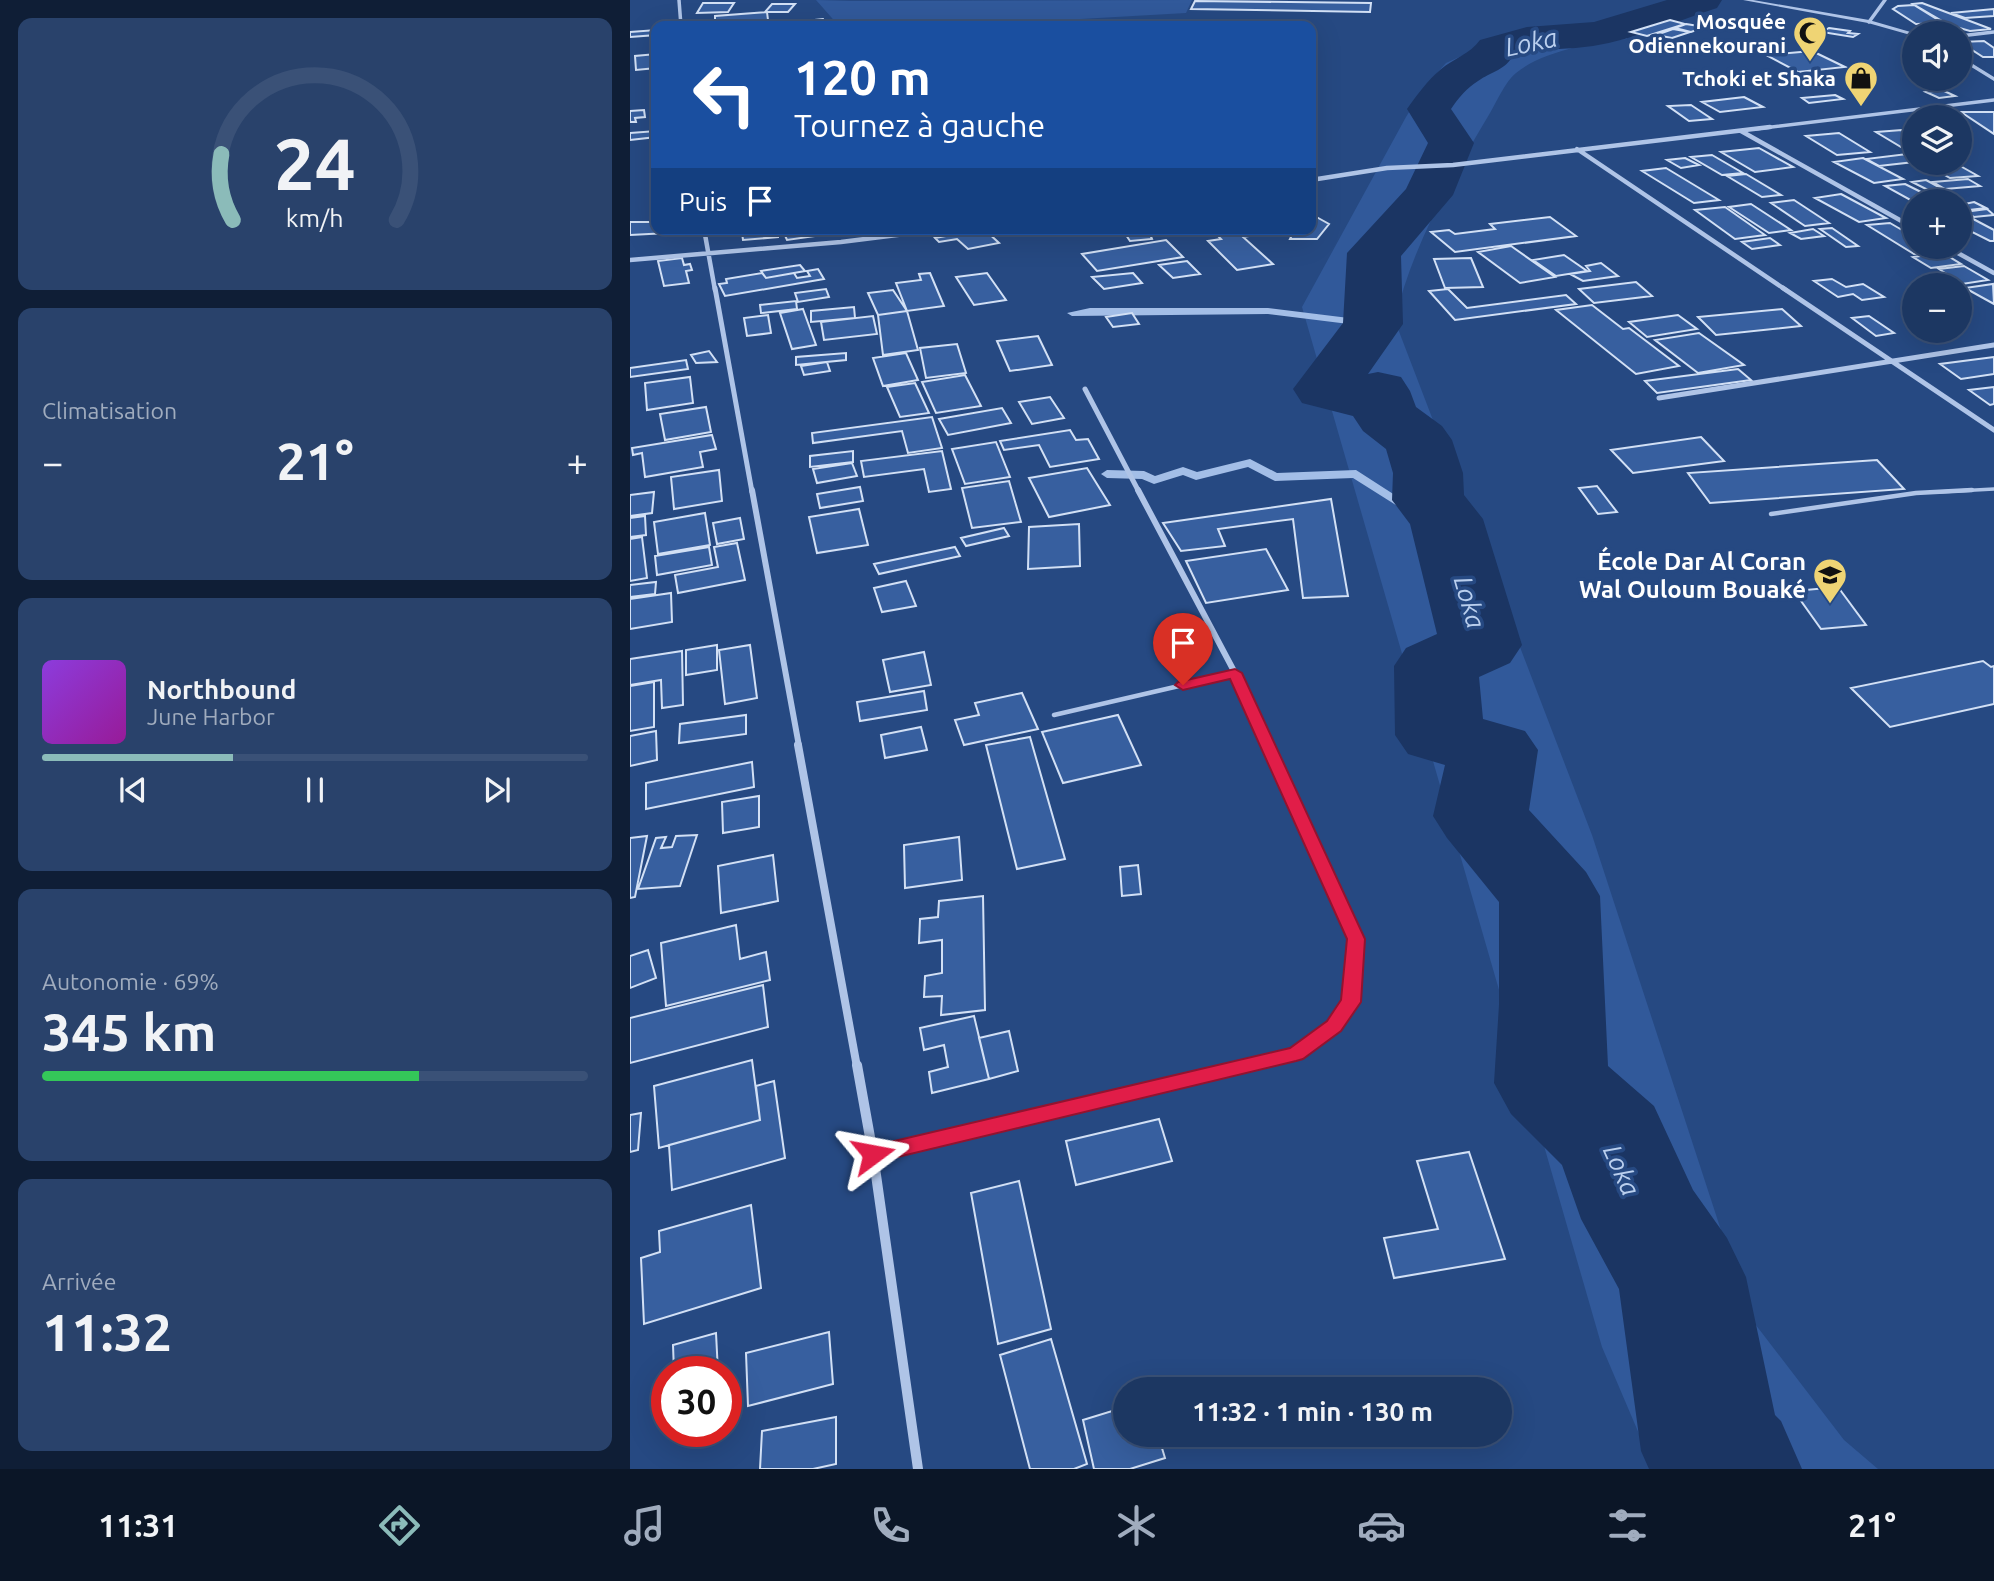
<!DOCTYPE html>
<html lang="fr">
<meta charset="utf-8">
<style>
:root{--surface:#1c3762;--page:#29426b;--text:#f1f3f6;--muted:#a0acbe;--line:#3a5177;--accent:#8bbbb9}
body{margin:0;font-family:Ubuntu,sans-serif;background:var(--page);color:var(--text);height:100vh;display:flex;flex-direction:column;font-size:26px;white-space:nowrap}
*{box-sizing:border-box;margin:0}
p{font-size:23px;color:var(--muted)}
.icon{flex:none;width:38px;height:38px;fill:none;stroke:currentColor;stroke-width:2;stroke-linecap:round;stroke-linejoin:round}
.map{position:relative;flex:1;overflow:hidden}
.details{display:flex;flex-direction:column;gap:18px;padding:18px;background:#0f1e36;width:630px}
.details>*{flex:none}
.banner{position:absolute;left:21px;top:21px;width:665px;height:214px;border-radius:14px;box-shadow:0 7px 28px #0002,0 0 0 2px var(--line);background:#1a4fa0;color:#fff;overflow:hidden}
.buttons{position:absolute;left:1272px;top:21px;display:grid;gap:14px}
.buttons a{display:grid;place-items:center;width:70px;height:70px;border-radius:50%;background:var(--surface);box-shadow:0 7px 28px #0002,0 0 0 2px var(--line);font-size:35px}
.speed{position:absolute;left:21px;top:1356px;display:flex;gap:14px;font-size:35px;font-weight:700;text-align:center}
.speed>*{display:grid;place-content:center;width:91px;height:91px;border-radius:50%;background:var(--surface);box-shadow:0 7px 28px #0002,0 0 0 2px var(--line);line-height:1}
.speed .limit{border:10px solid #d22;background:#fff;color:#111}
.pin{position:absolute;display:grid;place-items:center;width:60px;height:60px;color:#fff;margin:-72px -30px;border-radius:50% 50% 50% 0;rotate:-45deg;box-shadow:0 0 7px #0007}
.pin .icon{rotate:45deg}
.me{position:absolute;width:77px;margin:-38px;rotate:77deg;stroke-linejoin:round;filter:drop-shadow(0 0 5px #0008)}
.turn{display:flex;align-items:center;gap:24px;height:147px;padding:0 28px;font-size:32px}
.turn .icon{width:91px;height:91px;stroke-width:2.5}
.turn b{display:block;font-size:49px;line-height:60px}
.then{display:flex;align-items:center;height:66px;padding:0 28px;background:#0003;gap:14px;font-size:26px}
.big{font-size:52px;font-weight:700;line-height:1.1}
.details .tile{flex:1;display:flex;flex-direction:column;justify-content:center;gap:10px;min-width:0;padding:0 24px;border-radius:14px;background:var(--page)}
.details .dial{align-items:center;gap:0}
.dial svg{height:182px;overflow:visible;fill:none;stroke:var(--line);stroke-width:7;stroke-linecap:round;text-anchor:middle}
.dial text{fill:var(--text);stroke:none}
.song{display:flex;align-items:center;gap:21px}
.cover{width:84px;height:84px;border-radius:10px;background:linear-gradient(135deg,hsl(270 70% 55%),hsl(300 70% 35%))}
.played{height:7px;border-radius:4px;background:linear-gradient(90deg,var(--accent) 35%,var(--line) 35%)}
.keys{display:flex;justify-content:space-around;direction:ltr}
.heat{display:flex;justify-content:space-between;align-items:center;font-size:38px;direction:ltr}
.charge{height:10px;border-radius:5px;background:linear-gradient(90deg,#34c759 69%,var(--line) 0)}
.trip{position:absolute;left:483px;top:1377px;width:399px;height:70px;border-radius:35px;background:var(--surface);box-shadow:0 7px 28px #0002,0 0 0 2px var(--line);font-weight:700;line-height:70px;text-align:center}
.tabs{display:flex;height:112px;justify-content:space-around;align-items:center;background:#0b1627;color:var(--muted)}
.tabs .icon{width:49px;height:49px}
.tabs .selected{color:var(--accent)}
.tabs b{font-size:32px;color:var(--text)}
main{display:flex;flex:1;min-height:0}
.map>svg:first-child{display:block}
</style>
<main>
<section class="details">
<div class="tile dial"><svg viewBox="0 0 100 80">
<path d="M14 69A42 42 0 1 1 86 69"/>
<path d="M14 69A42 42 0 0 1 9 40" stroke="#8bbbb9"/>
<text x="50" y="56" font-size="32" font-weight="700">24</text>
<text x="50" y="72" font-size="11">km/h</text>
</svg></div>
<div class="tile"><p>Climatisation</p>
<div class="heat"><a>−</a><b class="big">21°</b><a>+</a></div>
</div>
<div class="tile">
<div class="song"><i class="cover"></i><div><b>Northbound</b><p>June Harbor</p></div></div>
<div class="played"></div>
<div class="keys"><svg class="icon" aria-label="previous" viewBox="0 0 24 24"><path d="M18 5L8 12l10 7zM5 5v14"/></svg><svg class="icon" aria-label="pause" viewBox="0 0 24 24"><path d="M8 5v14M16 5v14"/></svg><svg class="icon" aria-label="next" viewBox="0 0 24 24"><path d="M6 5l10 7-10 7zM19 5v14"/></svg></div>
</div>
<div class="tile"><p>Autonomie · 69%</p><b class="big">345 km</b><div class="charge"></div></div>
<div class="tile"><p>Arrivée</p><b class="big">11:32</b></div>
</section>
<div class="map">
<svg width="1364" height="1469" viewBox="0 0 1364 1469">
<rect width="100%" height="100%" fill="#264982"/>
<path fill="#31599a" d="M186 0 221 1 562 0 556 13 433 20 429 24 432 26H209Z
M1059 0 1086 1 1040 20 996 34 997 39C965 41 911 52 886 73 875 82 867 101 860 113 823 175 780 250 765 321L962 835 1119 1316 1214 1440 1248 1469H1024L972 1347 672 307 776 117 795 86 816 63 847 49 922 27 967 31Z"/>
<g fill="none" stroke-linecap="round" stroke-linejoin="round">
<path fill="#a3bee7" fill-rule="evenodd" d="M460 308H638L743 321 748 324 743 327 638 314 442 316 437 313Z
M620 459 647 473 726 470 771 499 798 496 804 500 798 504 769 507 723 478 645 481 618 467 566 480 553 475 524 484 512 479 477 478 471 474 477 470 514 471 525 476 553 467 567 472Z"/>
<path fill="#1b3563" fill-rule="evenodd" d="M1037 0H1092L1087 8C1047 21 1005 39 963 46 936 50 910 48 883 55 877 69 861 72 848 81 837 88 828 98 821 109L844 143 823 195 771 256 773 324 738 374 748 372 771 377 780 391 786 407 812 426 822 440 833 473 834 495 853 519 892 645 880 663 849 677 853 719 895 731 908 750 899 810 956 872 970 896 978 1066 1024 1106 1063 1190 1097 1238 1116 1277 1145 1415 1151 1421 1172 1469H1019L1011 1451 989 1289 951 1219 932 1165 881 1114 864 1083 869 1005V902L817 838 803 816 815 765 778 754 765 735 764 666 776 648 807 634 780 524 762 500 763 473 756 449 733 431 723 416 672 403 663 389 713 323 717 253 776 189 798 143 777 109C787 95 797 81 810 70 824 58 840 54 850 40L897 27 964 22Z"/>
</g>
<path fill="#375f9f" stroke="#d2e0f5" stroke-width="2" d="M565 1 741 3 740 12 561 9Z
M73 3H104L98 12 67 13Z
M1292 3 1361 29 1340 31 1319 25 1283 4Z
M142 4H165L158 12H135Z
M1284 5 1313 23 1286 24 1263 9 1268 6Z
M1364 9V16L1335 18 1321 13Z
M137 12 138 20 85 23V16Z
M193 19 198 26H158L156 23Z
M1040 20 1055 24 1017 36 1001 32Z
M1056 24 1075 27 1061 32 1045 28Z
M1199 28 1220 31 1218 33 1228 34 1223 37 1192 32Z
M1043 29 1060 32 1042 38 1026 35Z
M26 30V35L0 37V32Z
M1354 41 1364 48V57H1353L1330 42Z
M1182 51 1215 67 1168 72 1136 55Z
M26 54V68L6 70 5 56Z
M1312 90 1325 96 1309 98 1296 92Z
M1205 95 1213 99 1179 103 1172 98Z
M1114 97 1133 107 1090 112 1072 102Z
M1061 105 1082 119 1059 121 1038 106Z
M14 110 15 117 5 118 6 122H0V111Z
M1331 112H1364V134Z
M1272 130 1284 138V146L1271 147 1246 132Z
M26 131V137L0 140V133Z
M1209 133 1240 152 1207 155 1176 136Z
M1129 148 1163 167 1125 172 1091 152Z
M1277 154 1284 159V162L1249 166 1236 159Z
M1082 155 1113 173 1092 175 1061 157Z
M1055 158 1069 165 1051 168 1037 160Z
M1233 158 1273 179 1244 183 1204 162Z
M1325 163 1348 176 1320 178 1295 164Z
M1036 168 1089 200 1064 203 1012 171Z
M1116 174 1151 195 1132 197 1097 176Z
M1338 179 1350 186 1315 189 1303 182Z
M1296 180 1318 192 1304 193 1282 182Z
M1275 184 1309 201 1284 202 1255 186Z
M1314 193 1326 199 1311 201 1300 195Z
M1211 194 1256 218 1229 222 1185 198Z
M1164 200 1199 223 1175 226 1141 203Z
M1344 202 1356 208 1339 210 1330 205Z
M1121 204 1161 230 1139 233 1099 207Z
M1095 207 1135 235 1105 239 1065 210Z
M1357 209 1364 215 1344 217 1334 212Z
M1330 212 1364 230V241H1360L1330 226Z
M681 214 699 224 687 239H660L665 229H681Z
M920 217 946 236 825 252 801 232 819 230 825 234 865 229 860 224Z
M0 222H26V229H40L38 233 0 235Z
M1260 223 1284 237V247H1300L1307 251 1284 254 1237 225Z
M1202 228 1228 246 1216 247 1190 229Z
M148 229V237L113 240 112 233Z
M152 229H235L157 240Z
M354 229 369 243 338 249 327 239 309 242 305 238Z
M492 229H535L519 232 522 239 500 241Z
M581 229H662L613 237 643 264 607 270 578 241 591 239Z
M1183 229 1194 236 1171 239 1160 233Z
M1140 238 1150 245 1122 249 1112 242Z
M536 240 553 257 467 271 452 254Z
M881 246 925 277 890 283 848 252Z
M1313 253 1331 264 1301 268 1283 257Z
M934 255 957 271 926 276 903 260Z
M52 258 54 265 60 264 62 270 56 271 59 283 34 286 28 261Z
M841 258 853 287 815 288 804 259Z
M557 261 570 274 543 278 529 265Z
M971 263 988 276 953 281 940 274 960 271 956 266Z
M170 265 175 271 136 278 131 271Z
M1334 266 1358 280 1332 284 1309 269Z
M188 269 194 279 95 296 89 284 97 283 96 279 132 273 136 278 164 273 167 278 180 276 177 271Z
M300 273 314 306 277 311 266 283 291 280 289 274Z
M357 273 376 300 344 305 326 277Z
M503 273 512 283 474 289 462 277Z
M1202 279 1216 287 1233 284 1254 297 1232 300 1223 294 1208 297 1184 281Z
M1006 282 1022 296 964 303 949 289Z
M1363 284 1364 304 1335 288Z
M196 289 199 297 168 302 165 293Z
M818 289 837 308 936 295 946 304 825 320 799 291Z
M263 290 277 311 248 315 238 293Z
M166 301 167 309 131 313 130 305Z
M962 305 993 329 999 328 1049 366 1006 374 926 310Z
M224 307 225 318 181 322V311Z
M173 309 186 345 162 349 150 313Z
M1152 309 1171 326 1086 335 1068 317Z
M277 311 288 350 253 355 248 315Z
M502 313 509 324 483 327 476 317Z
M138 315 141 333 117 336 114 318Z
M1048 315 1067 329 1017 337 999 322Z
M243 316 247 334 194 340 191 322Z
M1239 316 1264 333 1246 336 1222 318Z
M1069 333 1114 365 1068 373 1025 340Z
M408 336 422 365 380 371 367 341Z
M327 344 336 373 296 378 290 348Z
M79 351 87 362 66 363 61 355Z
M216 353V360L166 365V357Z
M276 353 288 380 253 386 243 358Z
M1364 357V374L1331 379 1310 364Z
M56 360 58 369 0 377V368Z
M197 362 200 371 174 375 171 366Z
M1108 369 1121 380 1027 393 1015 381Z
M335 375 351 406 306 413 292 382Z
M60 377 63 403 17 410 15 383Z
M285 383 299 413 270 417 257 387Z
M1364 387V404L1360 405 1339 390Z
M420 397 434 418 402 424 389 402Z
M76 407 81 432 35 440 30 414Z
M372 408 381 423 318 435 309 419Z
M302 417 312 448 278 453 272 431 183 443 182 433Z
M440 430 446 440 458 439 469 459 420 467 409 445 374 450 370 441Z
M82 435 86 449 70 452 73 467 15 477 12 453 3 455 2 448Z
M1071 437 1094 461 1003 473 981 450Z
M366 442 380 477 335 484 322 449Z
M223 451V462L180 467V456Z
M312 451 321 489 299 492 294 469 234 477 231 461Z
M1247 460 1274 489 1080 503 1058 473Z
M222 463 227 476 187 483 183 469Z
M457 468 480 505 419 517 399 478Z
M89 470 92 501 44 509 41 477Z
M379 481 391 522 342 528 332 488Z
M967 486 987 512 968 514 949 488Z
M230 487 233 501 190 508 187 494Z
M24 492 22 513 0 516V495Z
M701 499 718 596 673 598 663 519 588 529 595 546 551 551 533 523Z
M229 509 238 545 187 553 179 517Z
M75 513 80 545 28 554 24 522Z
M15 516 16 535 0 537V518Z
M110 518 114 539 87 544 83 523Z
M449 524 450 566 398 569 399 527Z
M374 528 379 536 336 546 331 538Z
M12 537 17 578 0 581V539Z
M107 543 115 580 48 593 45 575 88 567 84 547Z
M79 547 82 565 27 575 25 556Z
M325 547 330 556 249 574 244 564Z
M636 549 658 590 576 603 556 561Z
M276 581 286 606 252 612 244 588Z
M26 582 25 594 0 597V585Z
M1208 587 1236 625 1191 629 1164 591Z
M41 593 42 622 0 629V599Z
M87 645V670L56 675V650Z
M120 645 127 698 95 704 89 650Z
M52 651 53 705 32 708 31 680 0 685V659Z
M294 652 301 685 260 692 253 660Z
M1353 661 1361 667 1364 666V704L1260 727 1221 688Z
M24 682V727L0 731V686Z
M294 691 297 710 230 721 227 702Z
M392 693 408 729 334 745 325 720 349 715 345 703Z
M116 715V734L49 743 50 724Z
M488 715 511 765 433 783 412 732Z
M291 727 297 750 255 758 251 735Z
M26 731 27 760 0 766V736Z
M400 737 435 859 387 869 356 745Z
M122 762 124 787 16 809V783Z
M129 796V827L93 833 92 802Z
M67 835 50 886 8 889 26 838 36 837 31 848 42 847 46 836Z
M17 836 5 897 0 898V838Z
M329 837 332 880 275 888 274 845Z
M143 855 148 901 91 913 88 866Z
M508 865 511 894 492 896 490 867Z
M353 896 355 1010 311 1015 312 996 294 997 295 976 312 973V940L289 943 290 919 308 917 309 901Z
M106 925 110 959 136 952 140 980 36 1006 31 943Z
M18 950 26 978 0 988V956Z
M133 985 138 1027 0 1063V1018Z
M344 1016 359 1079 302 1093 299 1072 318 1067 314 1045 294 1050 290 1028Z
M379 1031 388 1071 359 1079 349 1038Z
M122 1060 130 1120 29 1148 24 1086Z
M144 1081 155 1158 42 1190 39 1145 130 1120 126 1086Z
M11 1113 8 1150 0 1152V1115Z
M529 1119 542 1161 446 1185 436 1141Z
M839 1152 875 1259 764 1278 754 1238 808 1229 787 1161Z
M389 1181 421 1329 368 1344 341 1193Z
M121 1205 131 1288 14 1324 11 1258 30 1252 29 1231Z
M199 1332 203 1384 118 1406 116 1353Z
M86 1333 88 1372H44L43 1345Z
M421 1339 457 1464 444 1469H400L370 1355Z
M495 1407V1435H528L535 1458 500 1469H464L453 1420Z
M206 1417V1464L183 1469H130L132 1431Z"/>
<g fill="none" stroke-linecap="round" stroke-linejoin="round">
<path stroke="#afc4e7" stroke-width="3.5" d="M1308 492 1364 489"/>
<path stroke="#afc4e7" stroke-width="4.5" d="M1141 514 1286 493 1342 490
M424 715 605 673"/>
<path stroke="#afc4e7" stroke-width="3.5" d="M49 0 51 26
M1239 22 1255 0
M1330 36 1364 32
M1125 129 1364 100"/>
<path stroke="#afc4e7" stroke-width="4.5" d="M1111 131 1284 228
M947 149 1156 290
M681 180 757 168 823 165 1140 127
M74 229 85 290
M1317 247 1364 273
M0 260 211 242 315 229"/>
<path stroke="#afc4e7" stroke-width="5" d="M85 288 122 492
M1153 288 1364 430
M455 389 509 492
M1029 398 1364 345"/>
<path stroke="#afc4e7" stroke-width="6" d="M122 490 169 746
M508 490 605 673 638 746"/>
<path stroke="#afc4e7" stroke-width="8" d="M168 745 227 1067
M612 1067 666 1054 704 1026 721 1001 726 939 638 745"/>
<path stroke="#afc4e7" stroke-width="10" d="M227 1065 243 1154 288 1469
M243 1154 619 1065"/>
<path fill="#afc4e7" fill-rule="evenodd" d="M1113 0H1123L1239 20 1284 33V36L1238 23Z
M1330 56 1364 77V81L1330 60Z"/>
</g>
<path fill="#e11d48" stroke="#92132f" stroke-width="2" d="M605 669 612 673 735 939 731 1002 711 1031 673 1059 666 1061 243 1163 236 1160 233 1154 236 1148 243 1146 660 1048 697 1021 711 1000 717 939 600 679 553 690 545 685 548 682Z"/>
<defs>
<g id="mosque-pin" transform="scale(1.75)"><path d="M0 17L-7.5 6A9.5 9.5 0 1 1 7.5 6Z" fill="#efd474" stroke="#264982"/><path d="M3.5-4.9A6 6 0 1 0 3.5 4.9A5 5 0 1 1 3.5-4.9Z" fill="#111"/></g>
<g id="shop-pin" transform="scale(1.75)"><path d="M0 17L-7.5 6A9.5 9.5 0 1 1 7.5 6Z" fill="#efd474" stroke="#264982"/><path d="M-5-2.5h2.3a2.7 3.5 0 0 1 5.4 0H5L5.5 6h-11ZM-1.5-2.5h3a1.5 2.3 0 0 0-3 0Z" fill="#111"/></g>
<g id="school-pin" transform="scale(1.75)"><path d="M0 17L-7.5 6A9.5 9.5 0 1 1 7.5 6Z" fill="#efd474" stroke="#264982"/><path d="M0-5L7-2L0 1L-7-2ZM-4 1L0 2.5L4 1V4Q0 6-4 4Z" fill="#111"/></g>
</defs>
<g fill-rule="evenodd">
<use href="#mosque-pin" x="1180" y="33"/>
<use href="#shop-pin" x="1231" y="78"/>
<use href="#school-pin" x="1200" y="575"/>
</g>
<g text-anchor="middle" dominant-baseline="central" stroke-width="7" stroke-linejoin="round" paint-order="stroke">
<g font-size="21" font-weight="bold" fill="#fff" stroke="#264982" text-anchor="end">
<text x="1156" y="21">Mosquée<tspan x="1156" dy="24">Odiennekourani</tspan></text>
<text x="1206" y="78">Tchoki et Shaka</text>
</g>
<g font-size="24" font-weight="bold" fill="#fff" stroke="#264982" text-anchor="end">
<text x="1176" y="561">École Dar Al Coran<tspan x="1176" dy="28">Wal Ouloum Bouaké</tspan></text>
</g>
<g font-size="26" font-style="italic" fill="#bacfee" stroke="#264982">
<text transform="translate(901 42) rotate(-12)">Loka</text>
<text transform="translate(840 602) rotate(74)">Loka</text>
<text transform="translate(992 1170) rotate(66)">Loka</text>
</g>
</g>
</svg>
<div class="buttons">
<a><svg class="icon" aria-label="sound" viewBox="0 0 24 24"><path d="M4 9h4l5-4v14l-5-4H4zM17 9q2 3 0 6"/></svg></a>
<a><svg class="icon" aria-label="layers" viewBox="0 0 24 24"><path d="M12 4l9 5-9 5-9-5zM3 14l9 5 9-5"/></svg></a>
<a>+</a>
<a>−</a>
</div>
<div class="speed"><div class="limit">30</div></div>
<div class="pin" style="left:553px;top:685px;background:#d93025"><svg class="icon" aria-label="arrive" viewBox="0 0 24 24"><path d="M6 21V4h12l-3 4 3 4H6"/></svg></div>
<svg class="me" style="left:243px;top:1154px" viewBox="-20 -20 40 40"><path d="M0-17L14 15 0 8-14 15z" fill="#e11d48" stroke="#fff" stroke-width="4"/></svg>
<div class="trip">11:32 · 1 min · 130 m</div>
<div class="banner">
<div class="turn"><svg class="icon" aria-label="left" viewBox="0 0 24 24"><path d="M17 20v-9H6M10 6l-5 5 5 5"/></svg><div><b>120 m</b>Tournez à gauche</div></div>
<div class="then">Puis<svg class="icon" aria-label="arrive" viewBox="0 0 24 24"><path d="M6 21V4h12l-3 4 3 4H6"/></svg></div>
</div>
</div>
</main>
<nav class="tabs">
<b>11:31</b>
<svg class="icon selected" aria-label="directions" viewBox="0 0 24 24"><path d="M12 3l9 9-9 9-9-9zM9 14v-3h6M13 9l2 2-2 2"/></svg>
<svg class="icon" aria-label="music" viewBox="0 0 24 24"><path d="M9 18V5l10-2v13"/><circle cx="6" cy="18" r="3"/><circle cx="16" cy="16" r="3"/></svg>
<svg class="icon" aria-label="phone" viewBox="0 0 24 24"><path d="M5 4h4l2 5-3 2q2 4 5 5l2-3 5 2v4C11 20 4 13 5 4z"/></svg>
<svg class="icon" aria-label="climate" viewBox="0 0 24 24"><path d="M12 3v18M4 7l16 10M4 17L20 7"/></svg>
<svg class="icon" aria-label="car" viewBox="0 0 24 24"><path d="M5 17H2v-5l4-1 3-4h7l3 4 3 1v5h-3M9 17h6M6 11h13"/><circle cx="7" cy="17" r="2"/><circle cx="17" cy="17" r="2"/></svg>
<svg class="icon" aria-label="filters" viewBox="0 0 24 24"><path d="M4 7h16M4 17h16"/><circle cx="9" cy="7" r="2"/><circle cx="15" cy="17" r="2"/></svg>
<b>21°</b>
</nav>
